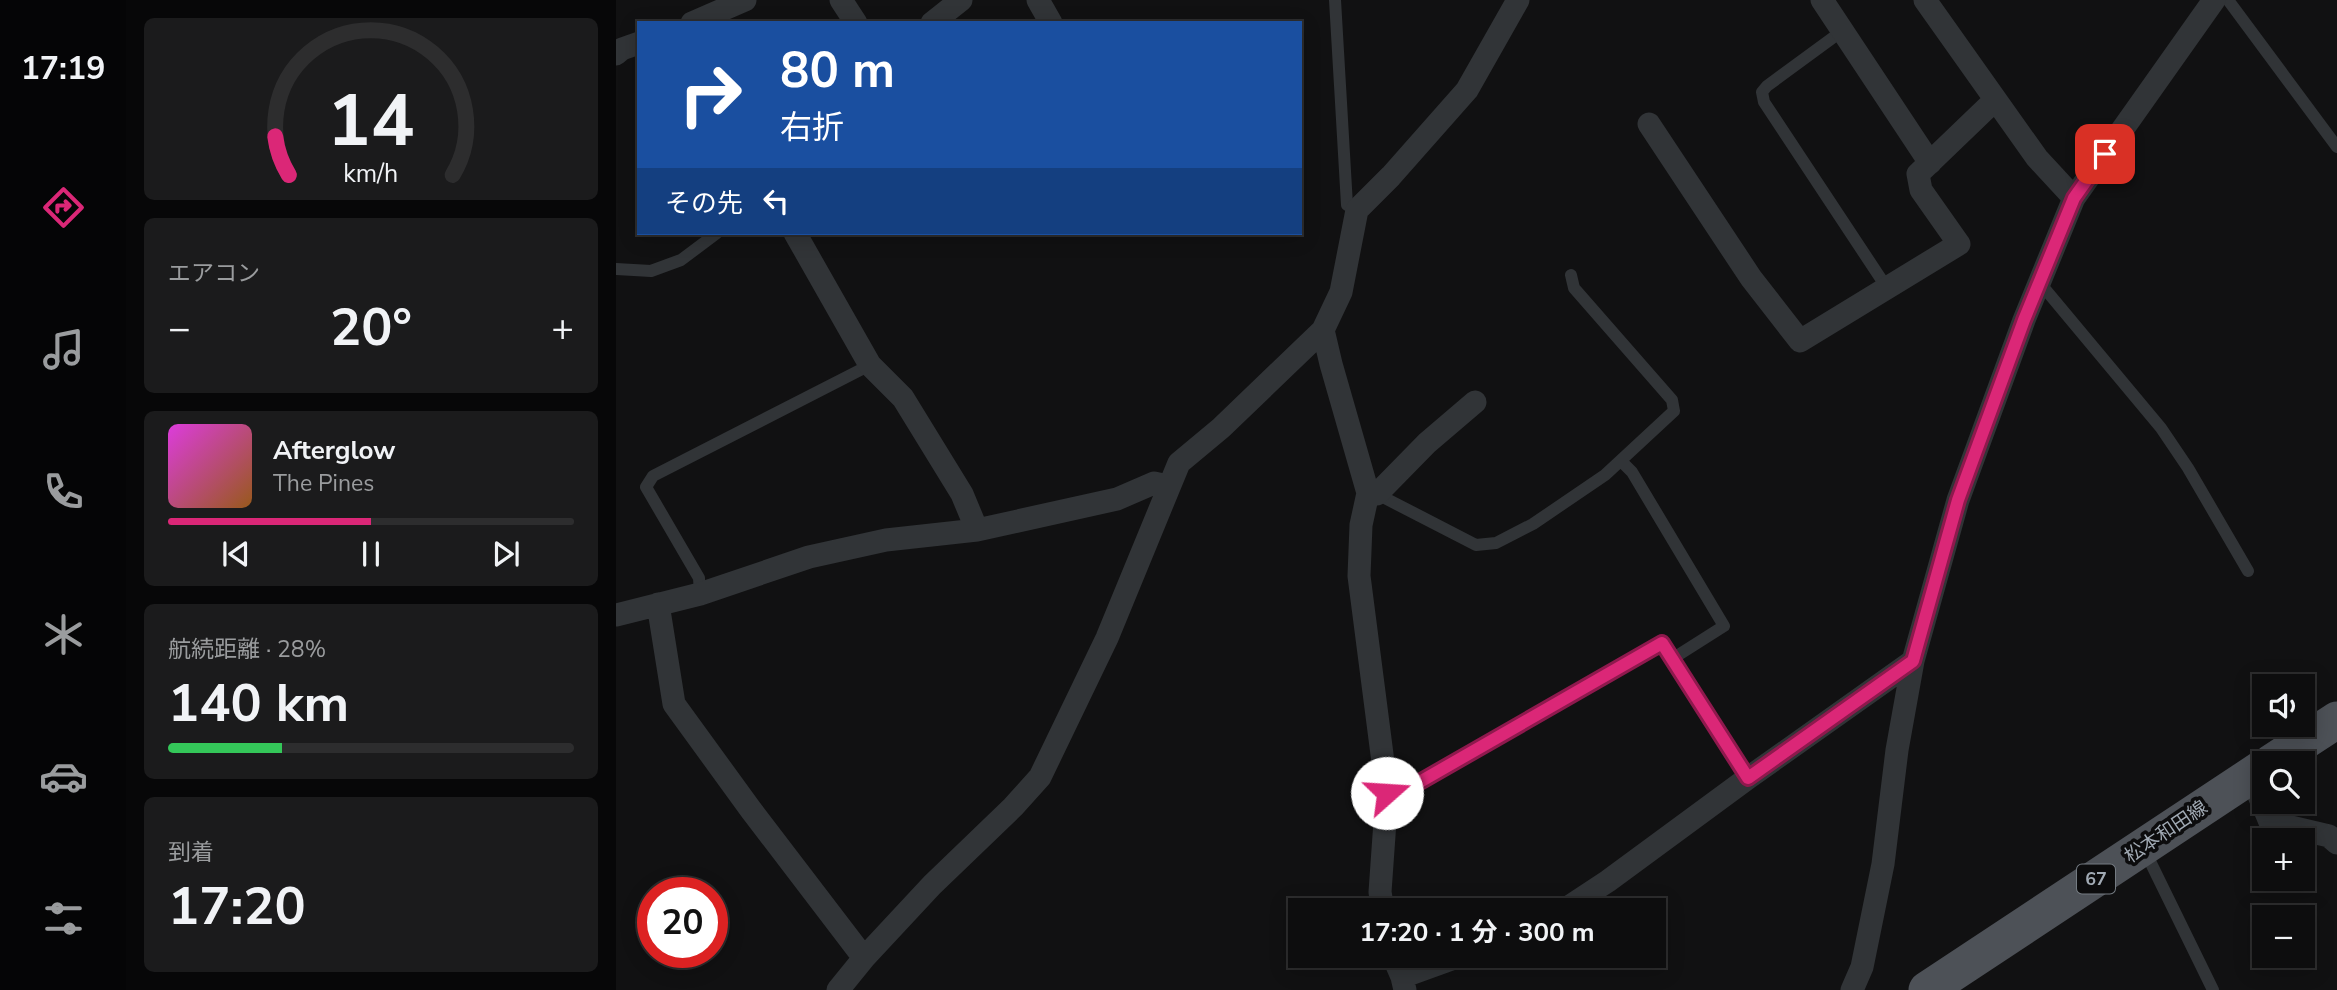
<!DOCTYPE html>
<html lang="ja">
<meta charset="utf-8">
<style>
:root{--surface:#0d0d0e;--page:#1b1b1c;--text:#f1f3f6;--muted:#9a9c9e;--line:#2d2d2e;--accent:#db2777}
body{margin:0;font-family:"Nunito Sans","Noto Sans JP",sans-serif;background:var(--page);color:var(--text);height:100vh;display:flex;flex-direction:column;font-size:26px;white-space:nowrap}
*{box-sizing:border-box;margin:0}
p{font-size:23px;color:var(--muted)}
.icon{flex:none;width:38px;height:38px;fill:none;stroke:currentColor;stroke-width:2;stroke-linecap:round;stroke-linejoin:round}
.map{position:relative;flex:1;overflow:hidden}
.side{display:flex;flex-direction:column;gap:18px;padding:18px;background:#070708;width:490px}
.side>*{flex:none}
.guide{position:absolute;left:21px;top:21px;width:665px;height:214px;border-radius:0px;box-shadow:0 4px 18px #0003,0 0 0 2px var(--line);background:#1a4fa0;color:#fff;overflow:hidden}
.fabs{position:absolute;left:1636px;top:674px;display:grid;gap:14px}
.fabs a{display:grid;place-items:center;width:63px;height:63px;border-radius:0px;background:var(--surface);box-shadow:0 4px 18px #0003,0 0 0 2px var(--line);font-size:35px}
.speed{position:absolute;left:21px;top:877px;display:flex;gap:14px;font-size:35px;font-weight:700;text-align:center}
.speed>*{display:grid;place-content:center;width:91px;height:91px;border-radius:50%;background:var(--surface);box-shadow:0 4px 18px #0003,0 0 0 2px var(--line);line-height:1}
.speed .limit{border:10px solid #d22;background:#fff;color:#111}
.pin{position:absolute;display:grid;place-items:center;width:60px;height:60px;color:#fff;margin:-30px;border-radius:14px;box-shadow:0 4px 10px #0006}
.me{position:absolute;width:77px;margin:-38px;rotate:71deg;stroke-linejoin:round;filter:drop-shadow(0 0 5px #0008)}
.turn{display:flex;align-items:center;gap:24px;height:147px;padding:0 28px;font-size:32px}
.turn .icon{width:91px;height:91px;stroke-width:2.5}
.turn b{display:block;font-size:49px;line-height:60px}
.then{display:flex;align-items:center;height:66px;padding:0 28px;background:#0003;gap:14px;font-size:26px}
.big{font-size:52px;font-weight:700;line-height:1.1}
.side .widget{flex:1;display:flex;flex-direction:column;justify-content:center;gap:10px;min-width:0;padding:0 24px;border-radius:10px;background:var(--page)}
.side .dial{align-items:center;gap:0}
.dial svg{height:182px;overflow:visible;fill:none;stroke:var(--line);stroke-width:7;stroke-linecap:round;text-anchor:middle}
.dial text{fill:var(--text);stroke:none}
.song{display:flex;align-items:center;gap:21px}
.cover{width:84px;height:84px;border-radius:10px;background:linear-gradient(135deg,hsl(300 70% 55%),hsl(30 70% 35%))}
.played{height:7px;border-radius:4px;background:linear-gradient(90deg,var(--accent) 50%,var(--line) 50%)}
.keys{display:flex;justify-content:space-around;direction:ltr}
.heat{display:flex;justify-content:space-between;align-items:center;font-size:38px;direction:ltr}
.charge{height:10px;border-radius:5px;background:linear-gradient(90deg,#34c759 28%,var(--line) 0)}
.trip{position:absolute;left:672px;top:898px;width:378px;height:70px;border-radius:0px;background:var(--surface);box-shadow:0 4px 18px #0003,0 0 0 2px var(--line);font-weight:700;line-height:70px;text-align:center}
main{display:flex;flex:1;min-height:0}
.dock{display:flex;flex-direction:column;width:126px;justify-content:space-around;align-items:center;background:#050506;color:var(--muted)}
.dock .icon{width:49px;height:49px}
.dock .on{color:var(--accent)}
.dock b{font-size:32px;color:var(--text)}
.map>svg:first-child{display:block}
</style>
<main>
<nav class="dock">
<b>17:19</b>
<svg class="icon on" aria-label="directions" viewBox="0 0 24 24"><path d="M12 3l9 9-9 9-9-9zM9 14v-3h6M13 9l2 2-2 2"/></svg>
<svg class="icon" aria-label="music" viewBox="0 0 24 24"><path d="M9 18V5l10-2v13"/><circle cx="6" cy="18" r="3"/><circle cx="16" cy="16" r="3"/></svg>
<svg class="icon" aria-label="phone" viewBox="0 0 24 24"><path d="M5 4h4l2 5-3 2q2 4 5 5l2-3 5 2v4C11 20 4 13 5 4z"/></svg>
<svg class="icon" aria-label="climate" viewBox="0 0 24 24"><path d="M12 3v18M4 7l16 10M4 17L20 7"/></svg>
<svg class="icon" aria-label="car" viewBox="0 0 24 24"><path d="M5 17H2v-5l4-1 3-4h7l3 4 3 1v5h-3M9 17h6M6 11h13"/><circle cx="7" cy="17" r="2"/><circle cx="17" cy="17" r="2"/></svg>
<svg class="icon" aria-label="filters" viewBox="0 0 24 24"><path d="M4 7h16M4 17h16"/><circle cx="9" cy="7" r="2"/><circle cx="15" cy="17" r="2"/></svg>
</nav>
<section class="side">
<div class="widget dial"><svg viewBox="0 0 100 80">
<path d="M14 69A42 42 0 1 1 86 69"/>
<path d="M14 69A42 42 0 0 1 8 52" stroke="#db2777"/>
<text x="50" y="56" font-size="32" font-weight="700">14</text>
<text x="50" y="72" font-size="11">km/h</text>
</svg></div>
<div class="widget"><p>エアコン</p>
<div class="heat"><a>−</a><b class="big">20°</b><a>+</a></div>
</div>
<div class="widget">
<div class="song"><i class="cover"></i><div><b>Afterglow</b><p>The Pines</p></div></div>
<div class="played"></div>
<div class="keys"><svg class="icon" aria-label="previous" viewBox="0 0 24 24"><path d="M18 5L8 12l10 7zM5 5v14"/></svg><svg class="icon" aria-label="pause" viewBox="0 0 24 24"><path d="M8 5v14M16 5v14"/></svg><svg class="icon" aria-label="next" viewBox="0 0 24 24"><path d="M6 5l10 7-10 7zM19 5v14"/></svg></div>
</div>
<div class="widget"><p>航続距離 · 28%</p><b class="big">140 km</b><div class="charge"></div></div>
<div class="widget"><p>到着</p><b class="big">17:20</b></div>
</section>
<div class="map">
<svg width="1721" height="990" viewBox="0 0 1721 990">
<rect width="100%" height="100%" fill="#111112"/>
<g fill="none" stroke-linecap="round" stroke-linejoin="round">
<path stroke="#313437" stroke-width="12" d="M719 0 731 205 741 210
M1612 0 1721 147
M1226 31 1151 86 1146 92 1148 102 1271 288
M0 269 35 271 65 260 101 233
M1424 283 1545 428 1572 468 1632 571
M1005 461 1016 472 1108 626 1056 659
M761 494 860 545 880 543 917 524 989 475 1058 411 1056 400 958 288 955 275
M84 594 83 578 30 487 37 476 254 365
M771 793 787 791 1046 643 1132 778
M1528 849 1597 990"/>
<path stroke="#313437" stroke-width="23" d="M225 0 240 23
M422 0 435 23
M1206 0 1314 163
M1309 0 1421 158 1458 198
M76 23 129 0
M316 23 345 0
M0 54 6 49 23 43
M1033 124 1135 278 1184 341 1343 244 1305 190 1302 174 1379 100
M179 233 254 365 287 398 346 494 361 530
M707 330 715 364 752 493 745 525 743 576 771 793 764 892 767 910
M752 493 761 494 811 443 859 402
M42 604 58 704 135 810 248 958
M0 615 84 594 193 557 270 540 361 530 501 499 538 483 552 486
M1635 776 1654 822 1713 836 1721 843
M948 910 992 881 1132 778 1297 661
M777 956 786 977 789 990
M786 977 844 956
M222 990 248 958 316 885 397 807 424 777 491 638 563 463 605 428 707 330 725 292 741 210 775 176 851 90 902 0
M1236 990 1246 967 1267 864 1281 750 1297 661 1342 500 1408 320 1458 198 1598 0"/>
<path stroke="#4d5157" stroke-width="37" d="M1655 763 1721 720
M1311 990 1648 767"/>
</g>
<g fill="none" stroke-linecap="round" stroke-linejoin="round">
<g stroke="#8e194d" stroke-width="18">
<path id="route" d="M771 793 788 791 1046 643 1132 778 1297 661 1342 500 1408 320 1458 198 1489 154"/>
</g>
<use href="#route" stroke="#db2777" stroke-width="12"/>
</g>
<g text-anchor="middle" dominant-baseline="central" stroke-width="7" stroke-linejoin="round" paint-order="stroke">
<rect fill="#0c0c0d" stroke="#747b82" stroke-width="2" x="1461" y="864.5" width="38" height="29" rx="5"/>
<g font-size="18" font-weight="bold" fill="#a1aab4">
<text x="1480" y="879">67</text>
</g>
<g font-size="19" fill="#a1aab4" stroke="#0c0c0d">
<text transform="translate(1550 832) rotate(-34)">松本和田線</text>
</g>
</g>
</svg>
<div class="fabs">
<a><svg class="icon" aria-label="sound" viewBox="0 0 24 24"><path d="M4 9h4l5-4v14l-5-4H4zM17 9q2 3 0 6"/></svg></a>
<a><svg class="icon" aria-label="search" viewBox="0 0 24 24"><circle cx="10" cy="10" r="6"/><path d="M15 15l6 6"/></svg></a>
<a>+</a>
<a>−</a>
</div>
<div class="speed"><div class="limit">20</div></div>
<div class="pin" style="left:1489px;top:154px;background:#d93025"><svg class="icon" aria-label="arrive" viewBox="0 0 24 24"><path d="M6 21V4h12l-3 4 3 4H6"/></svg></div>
<svg class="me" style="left:771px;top:793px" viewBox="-20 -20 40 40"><circle r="19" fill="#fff"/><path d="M0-13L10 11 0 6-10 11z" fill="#db2777"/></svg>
<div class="trip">17:20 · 1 分 · 300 m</div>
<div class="guide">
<div class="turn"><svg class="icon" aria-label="right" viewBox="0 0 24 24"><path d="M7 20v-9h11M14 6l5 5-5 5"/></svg><div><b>80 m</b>右折</div></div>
<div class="then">その先<svg class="icon" aria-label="left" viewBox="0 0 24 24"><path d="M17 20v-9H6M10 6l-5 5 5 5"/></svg></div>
</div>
</div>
</main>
